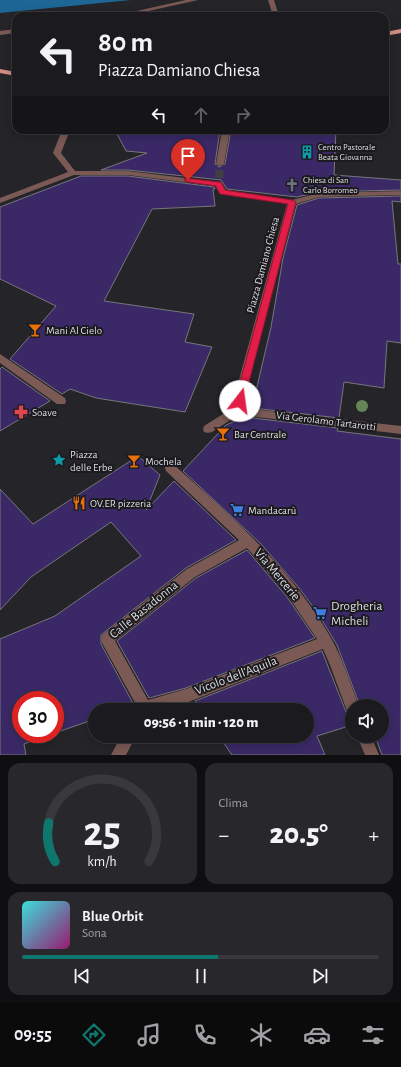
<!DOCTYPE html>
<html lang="it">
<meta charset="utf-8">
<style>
:root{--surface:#1b1b1f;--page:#28282c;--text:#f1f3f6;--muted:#a0a1a4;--line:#39393d;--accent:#0f766e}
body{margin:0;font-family:"Alegreya Sans",sans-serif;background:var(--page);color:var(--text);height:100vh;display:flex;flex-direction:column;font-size:15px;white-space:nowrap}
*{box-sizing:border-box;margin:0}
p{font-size:13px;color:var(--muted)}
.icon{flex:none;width:22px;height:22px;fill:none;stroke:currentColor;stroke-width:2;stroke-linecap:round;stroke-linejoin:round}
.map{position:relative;height:755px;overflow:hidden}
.sheet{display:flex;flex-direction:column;gap:8px;padding:8px;background:#0f0f11;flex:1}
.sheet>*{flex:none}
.hud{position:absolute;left:12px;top:12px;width:377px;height:122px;border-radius:12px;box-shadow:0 2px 10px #0003,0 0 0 1px var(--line);background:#1b1b1f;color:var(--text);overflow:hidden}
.buttons{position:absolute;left:345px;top:699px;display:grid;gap:8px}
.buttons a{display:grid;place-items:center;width:44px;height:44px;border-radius:50%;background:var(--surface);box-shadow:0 2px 10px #0003,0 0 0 1px var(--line);font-size:20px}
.speed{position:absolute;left:12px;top:691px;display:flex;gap:8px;font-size:20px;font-weight:700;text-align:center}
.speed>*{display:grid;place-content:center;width:52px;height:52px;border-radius:50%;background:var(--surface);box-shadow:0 2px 10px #0003,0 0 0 1px var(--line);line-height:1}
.speed .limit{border:6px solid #d22;background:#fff;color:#111}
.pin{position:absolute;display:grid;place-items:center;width:34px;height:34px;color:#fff;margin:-41px -17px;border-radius:50% 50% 50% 0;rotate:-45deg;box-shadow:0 0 4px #0007}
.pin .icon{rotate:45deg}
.me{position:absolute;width:44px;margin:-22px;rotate:15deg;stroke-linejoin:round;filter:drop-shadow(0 0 3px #0008)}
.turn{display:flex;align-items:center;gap:14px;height:84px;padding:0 20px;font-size:18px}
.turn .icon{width:52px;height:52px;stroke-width:2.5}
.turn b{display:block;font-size:28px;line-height:34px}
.lanes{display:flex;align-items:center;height:38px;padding:0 20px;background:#0003;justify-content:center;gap:20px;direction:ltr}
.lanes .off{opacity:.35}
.big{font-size:30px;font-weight:800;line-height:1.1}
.sheet .card{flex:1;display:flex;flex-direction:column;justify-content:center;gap:6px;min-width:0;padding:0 14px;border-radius:12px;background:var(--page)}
.sheet .dial{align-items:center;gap:0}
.dial svg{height:104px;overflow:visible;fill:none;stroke:var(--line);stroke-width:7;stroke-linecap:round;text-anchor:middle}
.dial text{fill:var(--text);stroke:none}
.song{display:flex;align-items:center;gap:12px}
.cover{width:48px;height:48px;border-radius:6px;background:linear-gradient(135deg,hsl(180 70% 55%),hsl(320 70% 35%))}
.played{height:4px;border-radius:2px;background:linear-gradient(90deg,var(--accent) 55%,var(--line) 55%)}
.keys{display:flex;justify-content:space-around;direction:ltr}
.heat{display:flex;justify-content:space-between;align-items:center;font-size:22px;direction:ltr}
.sheet .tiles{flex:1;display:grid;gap:8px;grid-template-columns:1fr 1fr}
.card:last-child{grid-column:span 2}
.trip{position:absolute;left:88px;top:703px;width:226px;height:40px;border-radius:20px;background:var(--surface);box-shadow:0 2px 10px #0003,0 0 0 1px var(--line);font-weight:800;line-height:40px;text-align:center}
.menu{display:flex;height:64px;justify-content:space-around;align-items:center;background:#0b0b0c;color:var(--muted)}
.menu .icon{width:28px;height:28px}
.menu .active{color:var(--accent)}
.menu b{font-size:18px;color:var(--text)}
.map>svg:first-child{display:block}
</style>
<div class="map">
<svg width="401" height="755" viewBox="0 0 401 755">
<rect width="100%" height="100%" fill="#242429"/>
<path fill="#1d6695" d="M0 0H131L0 13Z"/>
<path fill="#3a2966" stroke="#77767c" d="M115 130H220L215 164 219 167 225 164 231 130H336L334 175 401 180V190L319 192 297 197 227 189 221 180 128 170H101L147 153 126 151Z
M81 176H128L214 187 215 189H213L215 206 152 209 104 301 194 314 185 342 212 347 185 412 96 398 70 389 62 394 10 359 56 306 0 279V207Z
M401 196V202L392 201 398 264H401V343L387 341 384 388 344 382 339 418 252 408 271 327 283 258 297 205 319 198Z
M2 367 50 401 0 431V369Z
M244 417 338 428 337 431 401 439V755H382L375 736H382V706H360L337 645 317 612 299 588 261 544 183 471 226 425Z
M138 456 160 475 146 510 174 481 236 540 186 568 101 635V644L134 705 119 710H95V719L55 733V700H21V734H52L24 744 26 755H0V639L55 616 141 556 111 522 31 577 0 610V489L33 524Z
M247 550 287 597 315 638 186 688 149 698 117 641 196 578Z
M322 651 346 712 352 714V725L317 736 325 755H232L219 736H307V710H201L195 701Z"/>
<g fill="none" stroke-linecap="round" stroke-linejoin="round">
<path stroke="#404044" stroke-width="8" stroke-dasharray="8 4" stroke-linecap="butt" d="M219 178 220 164"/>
<path fill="#7b5954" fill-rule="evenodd" d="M186 0H198L126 16H114Z
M268 0H274L279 16H273Z
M16 29V33L0 35V31Z"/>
<path fill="#7b5954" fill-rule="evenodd" d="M62 130H70L61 153 75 171H128L218 182H221L226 190 292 200 319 193 401 191V195L319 197 296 204 242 408 401 426V434L238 415 212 432 208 433 204 432 203 429 204 426 231 409 287 204 223 194H220L215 186 128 175H74L0 203V198L68 172 53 153Z
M222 130H230L224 164 220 166 216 164Z
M0 354 65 398 66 401 65 404H57L0 363Z
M170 464 174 465C232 516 292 570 331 638 343 659 350 683 359 706H352V713L347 711 330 665 323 649 186 703 161 710H139L102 643 101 639 102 635 187 569 239 540 166 471 165 468 166 465ZM247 548 288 596 317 639 186 689 148 700 115 641 195 577Z
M121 736H136L126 755H111Z
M357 736H371L379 755H365Z"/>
<path fill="#d28d82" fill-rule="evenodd" d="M401 29V33L385 36V32Z
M0 69 16 72V76L0 73Z"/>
</g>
<circle fill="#668556" cx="362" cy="406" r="6"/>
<path fill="#e11d48" stroke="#92132f" d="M185 178 218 182H221L225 190 292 200 296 202 244 401 240 405 235 401 288 204 220 194 216 186 188 182 184 180Z"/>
<defs>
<g id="building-bare" transform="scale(1.08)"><path d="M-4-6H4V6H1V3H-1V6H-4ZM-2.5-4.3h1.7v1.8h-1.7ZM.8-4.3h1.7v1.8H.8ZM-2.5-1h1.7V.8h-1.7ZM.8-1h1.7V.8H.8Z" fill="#0f9aa8" stroke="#1b1a1f" stroke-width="2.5" paint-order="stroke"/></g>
<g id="church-bare" transform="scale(1.08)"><path d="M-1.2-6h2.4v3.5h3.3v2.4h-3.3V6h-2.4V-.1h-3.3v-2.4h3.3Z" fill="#6b7280" stroke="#1b1a1f" stroke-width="2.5" paint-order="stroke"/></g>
<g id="bar-bare" transform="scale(1.08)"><path d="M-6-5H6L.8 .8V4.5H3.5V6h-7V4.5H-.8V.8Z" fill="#e8710a" stroke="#1b1a1f" stroke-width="2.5" paint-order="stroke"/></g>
<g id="pharmacy-bare" transform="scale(1.08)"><path d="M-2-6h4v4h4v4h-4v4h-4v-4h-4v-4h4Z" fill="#e0444e" stroke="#1b1a1f" stroke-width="2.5" paint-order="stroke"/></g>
<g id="sight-bare" transform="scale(1.08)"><path d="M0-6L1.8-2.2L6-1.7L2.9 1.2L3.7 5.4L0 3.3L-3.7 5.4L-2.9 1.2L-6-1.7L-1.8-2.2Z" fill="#0f9aa8" stroke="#1b1a1f" stroke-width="2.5" paint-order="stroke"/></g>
<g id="restaurant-bare" transform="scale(1.08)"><path d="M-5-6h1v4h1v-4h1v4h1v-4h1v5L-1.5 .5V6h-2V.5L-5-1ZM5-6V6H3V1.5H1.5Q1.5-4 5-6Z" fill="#e8710a" stroke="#1b1a1f" stroke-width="2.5" paint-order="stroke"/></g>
<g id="supermarket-bare" transform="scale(1.08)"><path d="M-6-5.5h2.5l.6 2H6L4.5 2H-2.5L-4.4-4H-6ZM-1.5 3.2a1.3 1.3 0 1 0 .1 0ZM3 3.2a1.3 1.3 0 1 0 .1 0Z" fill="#3f7fe0" stroke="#1b1a1f" stroke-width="2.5" paint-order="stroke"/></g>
</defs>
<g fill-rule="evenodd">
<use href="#building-bare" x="307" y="152"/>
<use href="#church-bare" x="292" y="185"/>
<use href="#bar-bare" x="35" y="330"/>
<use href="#pharmacy-bare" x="21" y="412"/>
<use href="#bar-bare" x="223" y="434"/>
<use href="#sight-bare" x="59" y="460"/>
<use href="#bar-bare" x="134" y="461"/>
<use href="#restaurant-bare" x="79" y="503"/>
<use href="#supermarket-bare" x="237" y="510"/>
<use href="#supermarket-bare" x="320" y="613"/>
</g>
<g text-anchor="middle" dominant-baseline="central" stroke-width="4" stroke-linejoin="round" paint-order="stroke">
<g font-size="9" fill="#dddce0" stroke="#1b1a1f" text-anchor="start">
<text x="318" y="147">Centro Pastorale<tspan x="318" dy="10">Beata Giovanna</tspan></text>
<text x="303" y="180">Chiesa di San<tspan x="303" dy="10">Carlo Borromeo</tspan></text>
</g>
<g font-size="11" fill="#dddce0" stroke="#1b1a1f">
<text transform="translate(263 265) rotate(-75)">Piazza Damiano Chiesa</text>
<text transform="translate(326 421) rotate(7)">Via Gerolamo Tartarotti</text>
</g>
<g font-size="11" fill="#dddce0" stroke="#1b1a1f" text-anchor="start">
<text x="46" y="330">Mani Al Cielo</text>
<text x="32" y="412">Soave</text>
<text x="234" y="434">Bar Centrale</text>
<text x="70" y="454">Piazza<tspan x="70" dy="13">delle Erbe</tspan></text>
<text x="145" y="461">Mochela</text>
<text x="90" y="503">OV.ER pizzeria</text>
<text x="248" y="510">Mandacarù</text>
</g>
<g font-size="13" fill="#dddce0" stroke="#1b1a1f">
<text transform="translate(277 575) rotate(50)">Via Mercerie</text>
<text transform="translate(144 610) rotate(-39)">Calle Basadonna</text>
<text transform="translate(236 676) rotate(-21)">Vicolo dell'Aquila</text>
</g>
<g font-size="13" fill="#dddce0" stroke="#1b1a1f" text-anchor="start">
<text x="331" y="606">Drogheria<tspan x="331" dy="15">Micheli</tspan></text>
</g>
</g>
</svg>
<div class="buttons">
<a><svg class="icon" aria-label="sound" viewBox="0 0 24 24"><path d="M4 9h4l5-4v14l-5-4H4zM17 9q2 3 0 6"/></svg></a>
</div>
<div class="speed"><div class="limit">30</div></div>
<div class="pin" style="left:188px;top:180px;background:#d93025"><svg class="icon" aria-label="arrive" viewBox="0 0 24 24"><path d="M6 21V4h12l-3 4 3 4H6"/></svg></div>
<svg class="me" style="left:240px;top:401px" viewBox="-20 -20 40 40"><circle r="19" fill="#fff"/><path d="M0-13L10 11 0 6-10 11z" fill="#e11d48"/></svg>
<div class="trip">09:56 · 1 min · 120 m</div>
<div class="hud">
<div class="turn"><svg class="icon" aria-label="left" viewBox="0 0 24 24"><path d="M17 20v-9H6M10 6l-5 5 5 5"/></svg><div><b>80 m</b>Piazza Damiano Chiesa</div></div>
<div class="lanes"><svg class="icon" aria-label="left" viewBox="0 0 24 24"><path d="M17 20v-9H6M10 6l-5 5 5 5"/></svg><svg class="icon off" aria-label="ahead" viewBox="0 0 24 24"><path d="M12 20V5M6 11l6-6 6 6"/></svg><svg class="icon off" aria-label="right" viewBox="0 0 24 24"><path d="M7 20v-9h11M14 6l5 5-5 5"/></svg></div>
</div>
</div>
<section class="sheet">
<div class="tiles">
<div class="card dial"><svg viewBox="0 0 100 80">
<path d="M14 69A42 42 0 1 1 86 69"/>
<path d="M14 69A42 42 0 0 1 9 39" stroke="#0f766e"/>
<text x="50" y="56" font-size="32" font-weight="700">25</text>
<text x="50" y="72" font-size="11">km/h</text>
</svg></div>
<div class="card"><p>Clima</p>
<div class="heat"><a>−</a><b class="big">20.5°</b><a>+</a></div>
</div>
<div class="card">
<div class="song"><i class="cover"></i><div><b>Blue Orbit</b><p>Sona</p></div></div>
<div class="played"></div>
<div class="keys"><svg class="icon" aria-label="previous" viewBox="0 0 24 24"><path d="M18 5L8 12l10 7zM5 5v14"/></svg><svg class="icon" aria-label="pause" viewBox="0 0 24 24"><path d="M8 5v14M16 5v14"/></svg><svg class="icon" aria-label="next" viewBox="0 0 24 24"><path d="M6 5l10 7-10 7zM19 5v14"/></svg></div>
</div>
</div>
</section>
<nav class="menu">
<b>09:55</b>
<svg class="icon active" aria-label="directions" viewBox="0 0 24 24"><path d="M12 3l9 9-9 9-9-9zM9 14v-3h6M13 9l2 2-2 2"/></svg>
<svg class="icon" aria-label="music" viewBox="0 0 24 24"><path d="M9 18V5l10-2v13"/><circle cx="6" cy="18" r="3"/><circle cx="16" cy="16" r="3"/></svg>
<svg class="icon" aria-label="phone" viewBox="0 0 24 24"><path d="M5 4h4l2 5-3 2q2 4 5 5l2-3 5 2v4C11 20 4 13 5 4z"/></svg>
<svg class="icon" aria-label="climate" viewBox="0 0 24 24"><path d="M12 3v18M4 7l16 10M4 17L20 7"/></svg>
<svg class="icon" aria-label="car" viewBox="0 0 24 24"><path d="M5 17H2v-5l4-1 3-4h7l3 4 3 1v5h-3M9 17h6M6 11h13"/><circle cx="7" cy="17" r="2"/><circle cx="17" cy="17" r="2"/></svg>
<svg class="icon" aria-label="filters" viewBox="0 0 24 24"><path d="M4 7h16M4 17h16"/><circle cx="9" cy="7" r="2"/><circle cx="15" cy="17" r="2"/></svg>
</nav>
